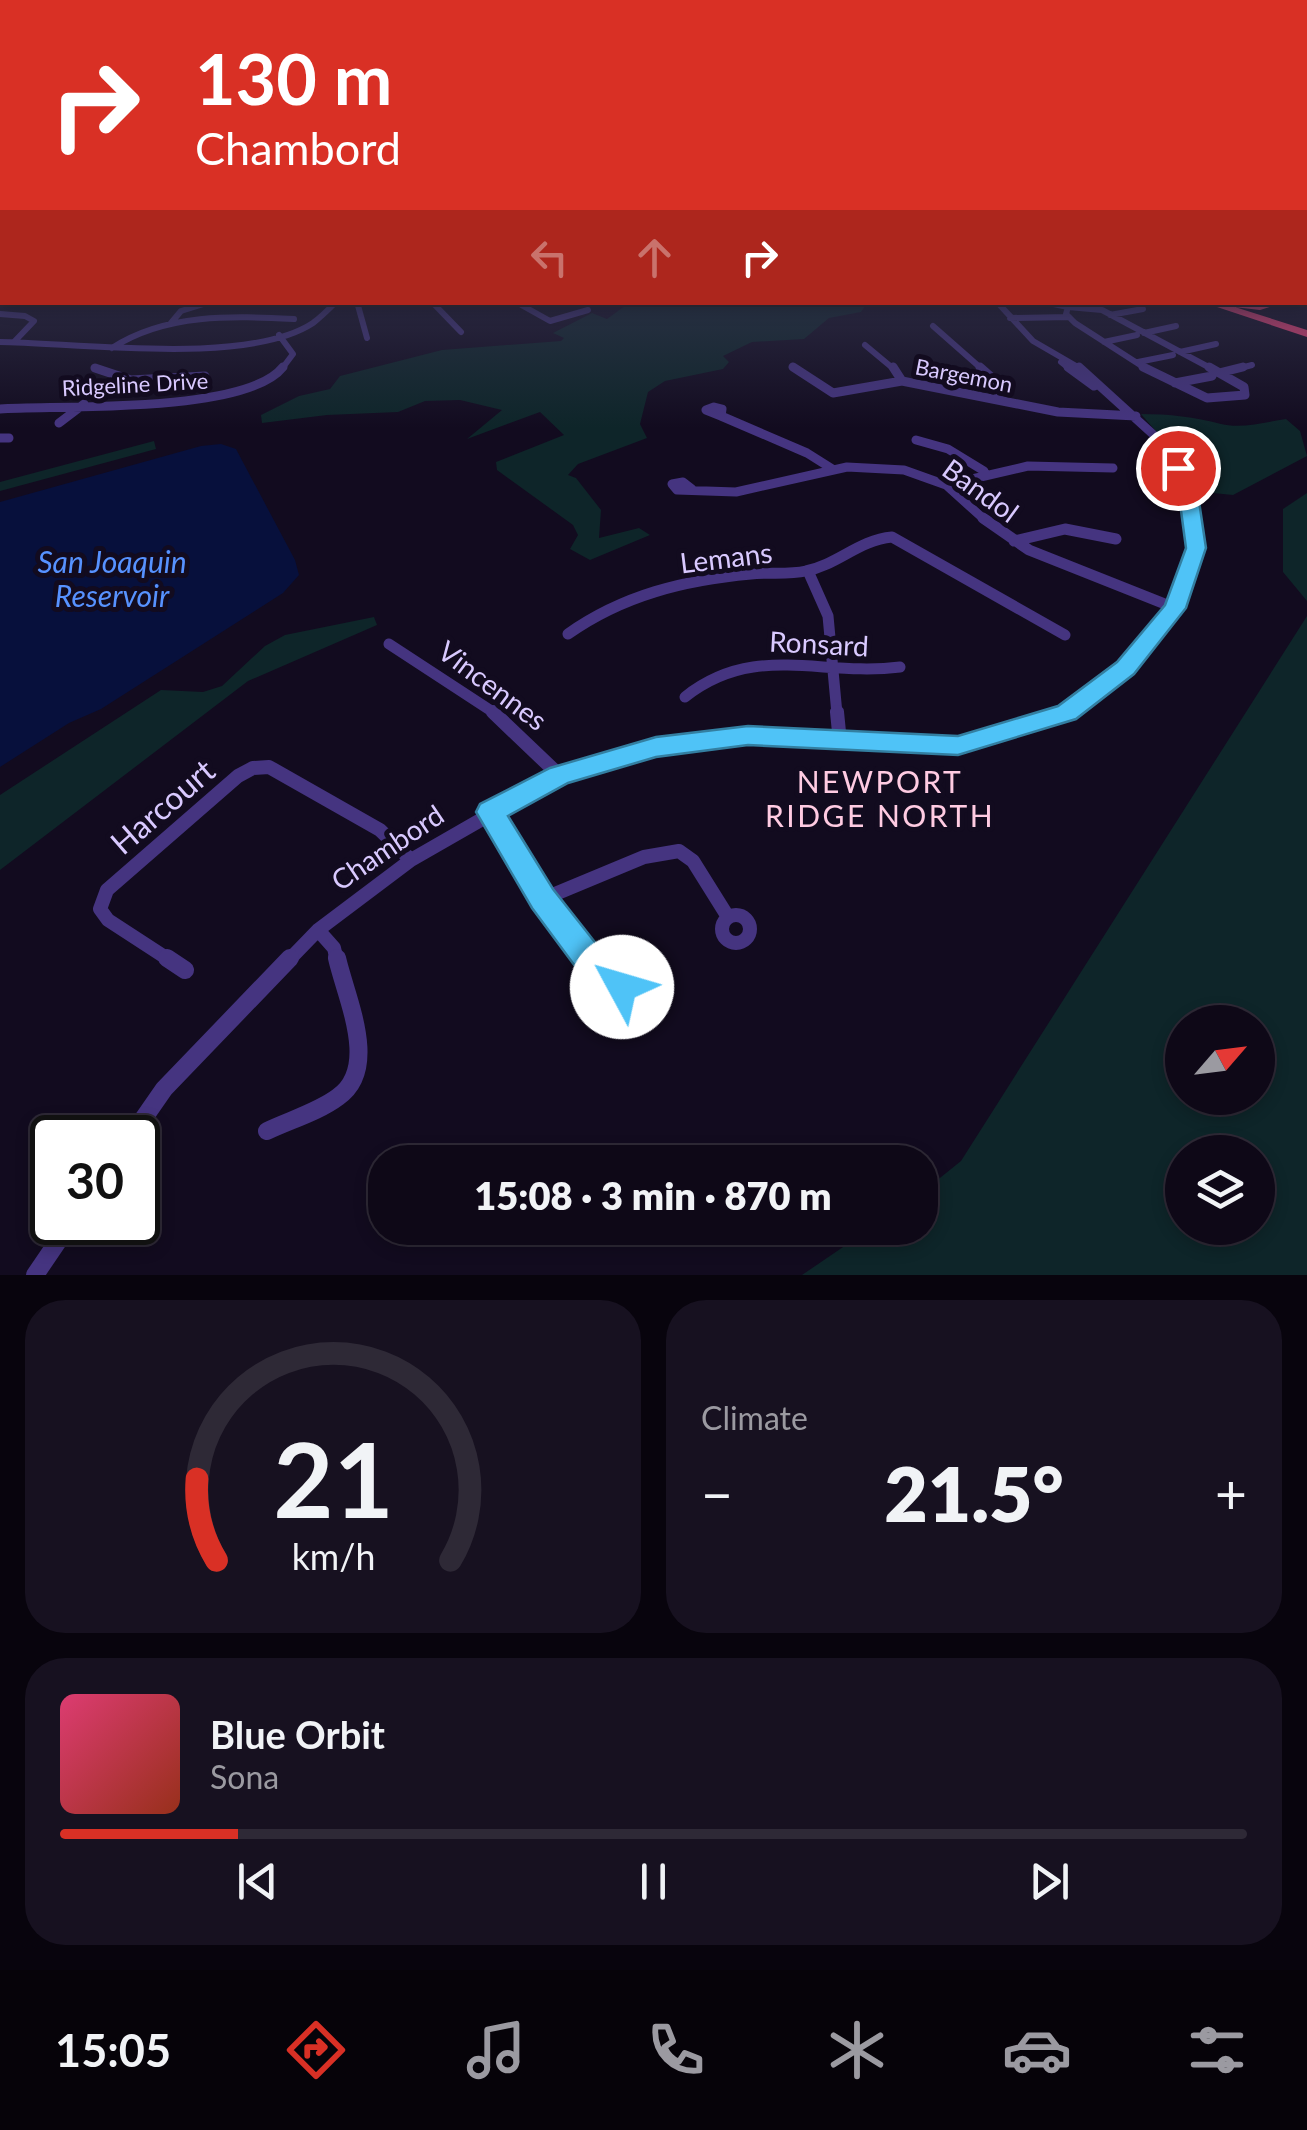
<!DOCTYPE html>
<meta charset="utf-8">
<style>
:root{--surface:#0e0817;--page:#171120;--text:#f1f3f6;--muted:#9b9aa1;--line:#2e2936;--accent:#d93025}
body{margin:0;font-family:Lato,sans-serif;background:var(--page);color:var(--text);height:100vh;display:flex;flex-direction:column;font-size:38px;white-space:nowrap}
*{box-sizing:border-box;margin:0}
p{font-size:32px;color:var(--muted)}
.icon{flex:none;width:55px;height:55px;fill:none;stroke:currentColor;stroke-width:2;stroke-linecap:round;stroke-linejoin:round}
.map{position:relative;height:1275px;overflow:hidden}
.side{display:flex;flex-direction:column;gap:25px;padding:25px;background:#08040d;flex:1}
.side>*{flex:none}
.banner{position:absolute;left:0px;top:0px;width:1308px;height:305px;box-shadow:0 5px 15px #0003,0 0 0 2px var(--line);background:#d93025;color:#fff;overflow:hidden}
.needle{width:65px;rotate:62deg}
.tools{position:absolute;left:1165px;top:1005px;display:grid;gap:20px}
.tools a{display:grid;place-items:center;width:110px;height:110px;border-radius:50%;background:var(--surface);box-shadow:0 5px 15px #0003,0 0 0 2px var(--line);font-size:50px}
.speed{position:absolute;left:30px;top:1115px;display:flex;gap:20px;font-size:50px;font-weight:700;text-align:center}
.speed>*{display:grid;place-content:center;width:130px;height:130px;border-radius:50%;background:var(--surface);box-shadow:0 5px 15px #0003,0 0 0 2px var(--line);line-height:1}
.speed .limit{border:5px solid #111;border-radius:15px;background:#fff;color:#111}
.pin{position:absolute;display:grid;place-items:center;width:85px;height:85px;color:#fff;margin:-42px;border:5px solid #fff;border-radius:50%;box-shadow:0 2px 10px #0007}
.me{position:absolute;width:110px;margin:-55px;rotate:309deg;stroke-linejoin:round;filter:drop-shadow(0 0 8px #0008)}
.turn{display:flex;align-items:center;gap:35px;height:210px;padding:0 30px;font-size:45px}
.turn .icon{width:130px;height:130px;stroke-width:2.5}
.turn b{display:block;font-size:70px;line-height:85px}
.lanes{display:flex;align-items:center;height:95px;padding:0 30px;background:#0003;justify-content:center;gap:50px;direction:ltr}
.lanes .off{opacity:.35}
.big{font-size:75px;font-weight:800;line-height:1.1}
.side .card{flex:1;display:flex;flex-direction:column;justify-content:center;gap:15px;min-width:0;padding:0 35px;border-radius:40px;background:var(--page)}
.side .dial{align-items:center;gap:0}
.dial svg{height:260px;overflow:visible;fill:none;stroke:var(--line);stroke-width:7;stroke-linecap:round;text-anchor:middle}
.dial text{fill:var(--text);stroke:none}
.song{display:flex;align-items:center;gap:30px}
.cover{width:120px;height:120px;border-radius:15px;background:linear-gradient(135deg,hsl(340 70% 55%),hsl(10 70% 35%))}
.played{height:10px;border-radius:5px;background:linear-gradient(90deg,var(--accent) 15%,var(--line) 15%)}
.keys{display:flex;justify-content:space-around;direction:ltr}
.heat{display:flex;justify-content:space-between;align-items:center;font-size:55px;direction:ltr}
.side .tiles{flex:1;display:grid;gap:25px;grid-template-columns:1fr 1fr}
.card:last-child{grid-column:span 2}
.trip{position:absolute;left:368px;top:1145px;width:570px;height:100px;border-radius:40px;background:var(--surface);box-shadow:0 5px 15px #0003,0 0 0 2px var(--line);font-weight:800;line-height:100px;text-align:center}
.menu{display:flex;height:160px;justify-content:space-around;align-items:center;background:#060309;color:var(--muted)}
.menu .icon{width:70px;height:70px}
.menu .on{color:var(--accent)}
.menu b{font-size:45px;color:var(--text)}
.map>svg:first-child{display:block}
</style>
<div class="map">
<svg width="1307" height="1275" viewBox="0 0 1307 1275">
<rect width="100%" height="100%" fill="#120b1f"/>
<path fill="#0e2529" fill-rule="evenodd" d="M629 303H867L861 312 829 318 804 339 752 342 723 356 729 362 723 369 665 381 648 392 640 424 647 438 578 464 568 475 576 478 601 510 599 538 639 528 650 535 590 560 570 549 578 535 573 525 497 470 496 462 564 435 540 412 467 439 502 410 460 400 425 401 398 412 327 415 262 423 261 415 299 396 330 389 340 376 442 350 561 341 564 338 553 333 592 313 607 319Z
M1141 414C1170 414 1194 417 1221 424 1241 429 1266 422 1286 419L1300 431 1307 456 1233 495 1193 491 1174 452Z
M154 441 156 449 0 491V482Z
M1307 493V601L1283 572V509Z
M1307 616V1275H802L871 1228H920V1194L961 1161ZM1182 1022H1258V1098H1182ZM1182 1152H1258V1228H1182Z
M374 617 377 625 248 681 0 870V795L161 690 203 692 222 686 265 646 285 635Z"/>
<path fill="#07103c" d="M201 446 221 444 236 449 295 560 299 575 283 593 101 709 69 723 0 767V502Z"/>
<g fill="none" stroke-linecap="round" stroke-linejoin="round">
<path stroke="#453480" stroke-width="6" d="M357 302 367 338
M432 302 461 332
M516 302 550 321 588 310
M997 302 1033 341 1083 370
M1044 302 1068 307
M1023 304H1045
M0 314 25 316 34 321 14 342
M1110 315 1143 309
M1010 318 1069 317
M171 323 181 311 210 302
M933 326 983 370
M1144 333 1176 326
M279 335 293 354 281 370
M0 342C78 343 248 366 313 323 321 317 329 309 336 302
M1104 342 1137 335
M865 345 895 370
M112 348C166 313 232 316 294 319
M1180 352 1216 344
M1061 362 1071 370
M1138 362 1173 355
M793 367 797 370
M95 368 100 370
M1148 370 1075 323 1066 314 1068 307 1102 310 1214 370
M1233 370 1252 365"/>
<path stroke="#453480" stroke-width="9" d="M793 367 833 393 902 381 1058 412 1136 416
M893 367 902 381
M980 367 997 382 999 399
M1068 367 1094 386
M1079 367 1167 447 1187 488 1192 521
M1143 367 1207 398 1245 395 1244 387 1209 367
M95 368 131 380 205 376
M1219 373 1243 367
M1175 383 1212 376
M714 407 722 409 721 416 706 410Z
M0 409C60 405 246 414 283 367
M721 416 807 453 834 470
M59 423 84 404
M0 438H9
M916 440 948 449 984 471
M946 485 1028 466 1113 468
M692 489 683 482 672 484 677 490 736 492 847 467 904 470 946 485 986 521"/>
<path stroke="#453480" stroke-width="11" d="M983 518 1029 550 1175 608
M1014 541 1065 529 1116 539
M808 571 828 616 837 714
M568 634C623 595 685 580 751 574 769 572 788 575 806 571 837 565 859 540 892 537L1065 635
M389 644 496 714
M685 697C754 642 820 677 900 667
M1063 714C1114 688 1190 608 1196 549 1197 540 1193 528 1191 518"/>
<path stroke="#453480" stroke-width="14" d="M493 712 559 775
M837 712 840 742
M490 812 543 899 590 961
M543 899 644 857 679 851 693 861 728 917
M722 929a14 14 0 1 1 28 0a14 14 0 1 1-28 0Z
M318 930 334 948 337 961
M171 961 108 920 100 909 107 890 238 776 253 768 269 767 380 830 411 860
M288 961 318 930 411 860 559 775 656 747 748 736 958 746 1069 712"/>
<path stroke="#453480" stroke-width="18" d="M167 958 185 970
M588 958 597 970
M590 984a16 16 0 1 1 32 0a16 16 0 1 1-32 0Z
M267 1131C290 1120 318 1112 338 1097 380 1068 346 998 337 958
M130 1138 164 1089 290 958
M35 1275 71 1222"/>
<path fill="#de50ff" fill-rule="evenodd" d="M0 272H2V277H0Z"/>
<path fill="#ff447a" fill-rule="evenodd" d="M1305 275 1307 276V282L1305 281Z
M1305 294H1307V302H1305Z
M1202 302H1219L1307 330V337Z
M1236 302H1286L1260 310 1234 307Z"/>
</g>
<linearGradient id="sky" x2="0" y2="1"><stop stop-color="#0a0611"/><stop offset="0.58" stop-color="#33344d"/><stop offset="1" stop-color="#33344d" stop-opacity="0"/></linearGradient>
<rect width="1307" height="428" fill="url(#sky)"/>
<path fill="#4fc3f7" stroke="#337fa1" stroke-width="2.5" d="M1178 462 1184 464 1197 488 1206 548 1186 608 1134 674 1076 719 958 755 748 745 656 757 568 783 508 816 553 889 605 955 627 960 638 987 633 998 622 1003 610 998 605 986 586 981 532 908 476 812 480 804 550 768 656 737 748 726 958 736 1058 706 1117 662 1165 605 1186 548 1178 488 1168 468Z"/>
<g text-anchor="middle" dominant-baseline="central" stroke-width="10" stroke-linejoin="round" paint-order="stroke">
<g font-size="22" fill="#d9c9ff" stroke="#120b1f">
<text transform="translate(964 375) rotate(11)">Bargemon</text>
<text transform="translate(135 384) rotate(-3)">Ridgeline Drive</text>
</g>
<g font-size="28" fill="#d9c9ff" stroke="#120b1f">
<text transform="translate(981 490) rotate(36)">Bandol</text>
<text transform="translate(726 557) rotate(-7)">Lemans</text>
<text transform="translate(819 643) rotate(3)">Ronsard</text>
<text transform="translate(493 685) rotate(37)">Vincennes</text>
<text transform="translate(387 847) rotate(-34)">Chambord</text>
</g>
<g font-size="30" font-style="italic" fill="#5792ff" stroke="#120b1f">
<text x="112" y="561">San Joaquin<tspan x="112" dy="34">Reservoir</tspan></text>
</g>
<g font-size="30" letter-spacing="2.5" fill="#ffcbe2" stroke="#120b1f">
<text x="880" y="781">NEWPORT<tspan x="880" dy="34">RIDGE NORTH</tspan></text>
</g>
<g font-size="32" fill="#d9c9ff" stroke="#120b1f">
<text transform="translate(162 806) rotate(-41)">Harcourt</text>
</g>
</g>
</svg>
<div class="tools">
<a><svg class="needle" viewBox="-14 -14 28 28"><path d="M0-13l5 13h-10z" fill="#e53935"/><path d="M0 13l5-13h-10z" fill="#9b9aa1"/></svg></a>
<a><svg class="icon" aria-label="layers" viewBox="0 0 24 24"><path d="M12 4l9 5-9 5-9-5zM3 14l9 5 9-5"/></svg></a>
</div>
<div class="speed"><div class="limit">30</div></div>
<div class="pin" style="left:1178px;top:468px;background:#d93025"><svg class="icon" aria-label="arrive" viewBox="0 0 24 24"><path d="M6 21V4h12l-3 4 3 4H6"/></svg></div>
<svg class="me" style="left:622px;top:987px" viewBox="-20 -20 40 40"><circle r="19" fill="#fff"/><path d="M0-13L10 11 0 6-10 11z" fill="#4fc3f7"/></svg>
<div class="trip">15:08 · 3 min · 870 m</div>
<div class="banner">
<div class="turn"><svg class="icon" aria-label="right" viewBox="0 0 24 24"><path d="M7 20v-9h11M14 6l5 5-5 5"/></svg><div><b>130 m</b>Chambord</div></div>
<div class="lanes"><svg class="icon off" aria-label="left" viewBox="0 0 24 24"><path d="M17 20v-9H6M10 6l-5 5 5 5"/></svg><svg class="icon off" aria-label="ahead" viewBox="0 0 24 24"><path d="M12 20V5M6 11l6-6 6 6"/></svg><svg class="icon" aria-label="right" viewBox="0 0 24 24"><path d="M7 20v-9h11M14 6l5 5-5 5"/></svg></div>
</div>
</div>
<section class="side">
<div class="tiles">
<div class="card dial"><svg viewBox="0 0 100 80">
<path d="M14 69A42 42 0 1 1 86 69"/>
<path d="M14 69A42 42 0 0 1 8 44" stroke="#d93025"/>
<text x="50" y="56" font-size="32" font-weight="700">21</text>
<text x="50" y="72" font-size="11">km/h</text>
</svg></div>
<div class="card"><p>Climate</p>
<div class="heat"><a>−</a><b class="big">21.5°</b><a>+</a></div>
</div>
<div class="card">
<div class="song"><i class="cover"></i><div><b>Blue Orbit</b><p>Sona</p></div></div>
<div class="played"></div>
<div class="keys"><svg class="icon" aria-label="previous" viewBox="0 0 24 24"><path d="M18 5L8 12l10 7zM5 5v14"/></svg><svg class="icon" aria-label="pause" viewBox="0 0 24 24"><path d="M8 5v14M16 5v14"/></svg><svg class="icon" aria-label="next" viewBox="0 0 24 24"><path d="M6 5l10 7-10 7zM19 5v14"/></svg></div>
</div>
</div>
</section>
<nav class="menu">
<b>15:05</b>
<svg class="icon on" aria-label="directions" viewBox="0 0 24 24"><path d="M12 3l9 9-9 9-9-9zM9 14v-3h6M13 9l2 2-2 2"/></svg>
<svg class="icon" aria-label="music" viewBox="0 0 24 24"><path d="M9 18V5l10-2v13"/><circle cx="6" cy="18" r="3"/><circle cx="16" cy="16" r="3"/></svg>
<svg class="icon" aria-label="phone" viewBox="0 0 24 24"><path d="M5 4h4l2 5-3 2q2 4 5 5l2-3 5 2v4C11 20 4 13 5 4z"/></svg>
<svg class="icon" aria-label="climate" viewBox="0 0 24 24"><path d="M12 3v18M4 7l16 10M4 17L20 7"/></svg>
<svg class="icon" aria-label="car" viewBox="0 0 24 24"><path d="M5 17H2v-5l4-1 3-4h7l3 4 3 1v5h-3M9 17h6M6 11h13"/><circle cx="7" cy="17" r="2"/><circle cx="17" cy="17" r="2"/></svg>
<svg class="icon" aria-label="filters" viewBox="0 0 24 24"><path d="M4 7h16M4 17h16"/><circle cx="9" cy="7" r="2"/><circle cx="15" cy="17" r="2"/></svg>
</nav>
